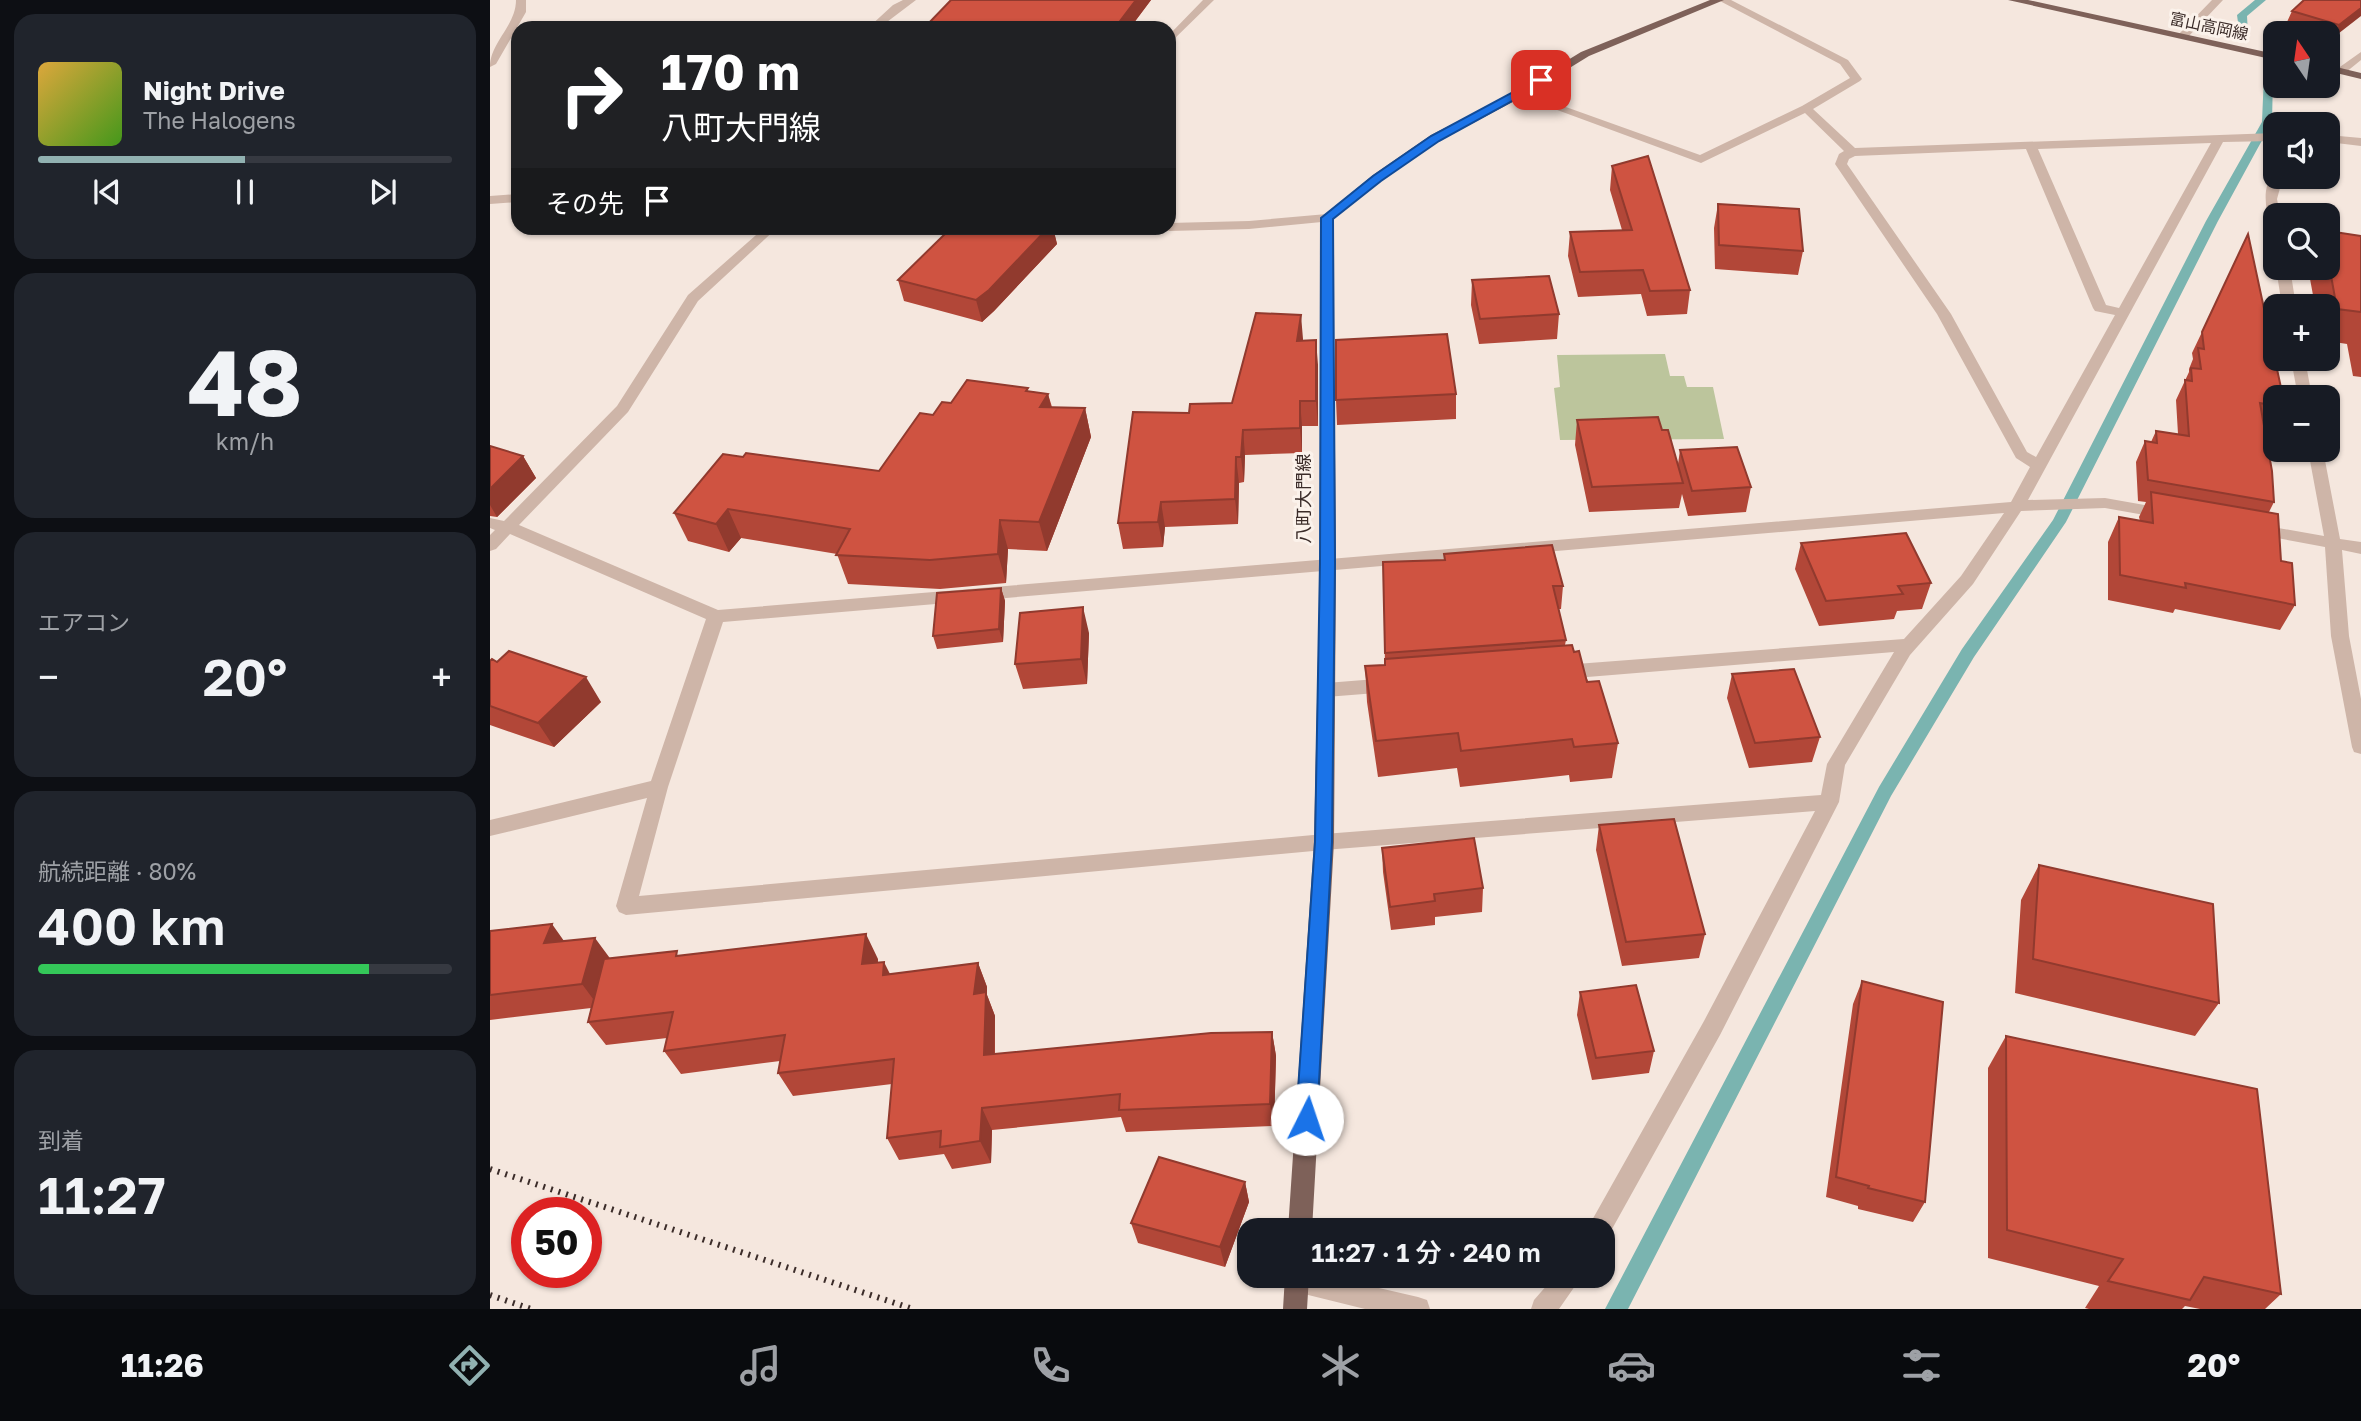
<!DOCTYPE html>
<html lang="ja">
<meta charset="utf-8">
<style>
:root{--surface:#171b24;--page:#20242c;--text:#f1f3f6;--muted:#9ea1a6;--line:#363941;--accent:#91b1b1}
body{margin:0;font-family:"Golos Text","Noto Sans JP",sans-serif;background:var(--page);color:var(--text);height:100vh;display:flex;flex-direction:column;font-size:26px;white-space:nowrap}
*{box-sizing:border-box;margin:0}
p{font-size:23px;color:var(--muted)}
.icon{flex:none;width:38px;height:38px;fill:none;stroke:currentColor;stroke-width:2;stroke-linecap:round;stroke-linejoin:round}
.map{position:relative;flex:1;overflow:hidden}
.drawer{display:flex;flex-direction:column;gap:14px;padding:14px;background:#0d0f14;width:490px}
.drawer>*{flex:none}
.banner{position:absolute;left:21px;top:21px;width:665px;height:214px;border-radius:21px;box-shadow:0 2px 5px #0004;background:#202124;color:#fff;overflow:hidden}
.needle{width:46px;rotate:347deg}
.controls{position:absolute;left:1773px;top:21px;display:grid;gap:14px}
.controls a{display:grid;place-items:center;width:77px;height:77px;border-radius:14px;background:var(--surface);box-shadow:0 2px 5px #0004;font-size:35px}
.speed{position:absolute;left:21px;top:1197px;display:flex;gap:14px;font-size:35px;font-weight:700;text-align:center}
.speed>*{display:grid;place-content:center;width:91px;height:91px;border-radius:50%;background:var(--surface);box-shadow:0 2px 5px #0004;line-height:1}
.speed .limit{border:10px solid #d22;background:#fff;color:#111}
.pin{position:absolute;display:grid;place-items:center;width:60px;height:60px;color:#fff;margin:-30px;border-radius:14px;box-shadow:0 4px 10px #0006}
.me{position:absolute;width:77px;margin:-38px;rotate:4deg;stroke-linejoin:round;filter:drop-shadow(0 0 5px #0008)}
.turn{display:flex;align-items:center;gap:24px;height:147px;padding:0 35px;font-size:32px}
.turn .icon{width:91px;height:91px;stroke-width:2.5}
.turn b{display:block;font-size:49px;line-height:60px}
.then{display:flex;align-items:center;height:66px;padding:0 35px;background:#0003;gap:14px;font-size:26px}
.big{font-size:52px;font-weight:600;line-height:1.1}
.drawer .card{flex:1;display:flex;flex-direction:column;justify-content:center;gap:10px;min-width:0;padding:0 24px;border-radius:21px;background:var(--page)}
.drawer .dial{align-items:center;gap:0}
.dial b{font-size:91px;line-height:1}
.song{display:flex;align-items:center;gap:21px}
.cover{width:84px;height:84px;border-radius:10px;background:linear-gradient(135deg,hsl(40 70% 55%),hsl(100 70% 35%))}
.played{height:7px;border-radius:4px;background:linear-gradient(90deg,var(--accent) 50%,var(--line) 50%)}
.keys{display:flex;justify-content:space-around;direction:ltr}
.heat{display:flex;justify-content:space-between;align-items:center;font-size:38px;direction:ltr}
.charge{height:10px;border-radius:5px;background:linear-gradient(90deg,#34c759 80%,var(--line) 0)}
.trip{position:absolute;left:747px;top:1218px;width:378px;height:70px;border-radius:21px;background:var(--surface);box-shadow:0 2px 5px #0004;font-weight:600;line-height:70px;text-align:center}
.tabs{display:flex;height:112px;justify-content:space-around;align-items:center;background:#090b0e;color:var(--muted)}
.tabs .icon{width:49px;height:49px}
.tabs .active{color:var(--accent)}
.tabs b{font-size:32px;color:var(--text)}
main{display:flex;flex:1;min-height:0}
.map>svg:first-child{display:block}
</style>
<main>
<section class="drawer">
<div class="card">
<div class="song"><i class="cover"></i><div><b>Night Drive</b><p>The Halogens</p></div></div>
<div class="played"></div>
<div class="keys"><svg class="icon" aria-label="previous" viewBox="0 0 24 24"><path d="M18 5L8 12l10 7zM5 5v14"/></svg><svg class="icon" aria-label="pause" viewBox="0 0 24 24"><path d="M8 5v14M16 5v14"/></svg><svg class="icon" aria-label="next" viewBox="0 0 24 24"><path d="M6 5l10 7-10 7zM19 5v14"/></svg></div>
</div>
<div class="card dial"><b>48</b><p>km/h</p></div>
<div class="card"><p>エアコン</p>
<div class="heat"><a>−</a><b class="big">20°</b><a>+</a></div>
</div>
<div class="card"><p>航続距離 · 80%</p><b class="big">400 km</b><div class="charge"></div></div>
<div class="card"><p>到着</p><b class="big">11:27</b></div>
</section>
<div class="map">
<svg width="1871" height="1309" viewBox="0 0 1871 1309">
<rect width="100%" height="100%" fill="#f5e7de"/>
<path fill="#bcc59c" d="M1175 354 1180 376H1194L1197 387H1223L1234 439 1070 440 1064 388 1070 387 1067 355Z"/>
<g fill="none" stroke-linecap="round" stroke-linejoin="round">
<path fill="#7ab4b0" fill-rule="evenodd" d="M1765 0H1776L1757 16 1758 35 1750 37 1747 15Z
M1774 74 1783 76 1782 122 1728 221 1576 522 1484 657 1401 796 1138 1309H1115L1389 787 1472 649 1563 520 1716 221 1772 122Z"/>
<path fill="#ceb5a8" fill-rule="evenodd" d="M26 0H36V12L6 64 0 67C0 42 26 26 26 0Z
M413 0H426L389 28H378L403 5Z
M713 0H724L679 44V35Z
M1228 0H1241L1358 60 1372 79 1370 81 1323 109 1365 148 1785 133V141L1733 142 1538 500 1615 498 1677 509 1685 514 1677 519 1615 508 1531 511 1483 584 1420 655 1355 765 1349 802 1230 1035 1117 1238 1113 1240V1230H1097L1101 1222 1214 1021 1325 811 834 850 136 915 129 912 126 906 157 798 0 836V820L161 781 216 619 20 534 6 549 0 551V535L5 530 0 528V518L14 521 127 406 198 295 274 228H287L208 301 138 412 29 525 228 610 1521 502 1540 467 1526 458 1447 314 1345 164 1349 154 1354 151 1315 113 1211 163 1024 94 1034 92 1210 155 1312 106 1360 78 1350 64ZM1721 143 1629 308 1616 305 1548 149ZM1536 149 1603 308 1605 311 1625 315 1546 457 1537 452 1461 314 1357 164 1359 159 1365 156ZM1514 513 1471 576 1414 639 1073 665 1067 667 1064 672 1067 677 1073 679 1404 652 1337 764 1331 795 834 834 149 896 178 787 233 622Z
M1722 0H1733L1697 38H1689V34Z
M1871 52V60L1855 73H1847V69Z
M1838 135 1871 138V146L1838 142Z
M1785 174V177H1793L1787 199 1790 215H1785V227L1779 223C1776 207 1771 185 1785 174Z
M28 194V202L0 204V196Z
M837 214 843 218 842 221 759 229 679 231 673 228H679V223L759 221Z
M1786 268H1800L1806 306H1792Z
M1801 359H1815L1822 397H1808Z
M1818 450H1833L1850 539 1871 542V554L1852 550 1859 636 1871 699V754L1864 752 1862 747 1841 636 1835 547 1766 534 1758 529 1766 524 1834 536Z
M899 678 905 680 908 685 905 690 899 692 836 697 830 695 827 690 830 685 836 683Z
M797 1276H837L928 1297 937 1300 940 1309H875L798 1290 795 1281Z
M1065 1276H1092L1069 1309H1041L1044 1300Z"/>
<path fill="#7e6159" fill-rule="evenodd" d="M1220 0H1234L1099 56 1034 96 949 141 891 181 843 219 846 563 844 842 822 1230H798L824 842 830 563 831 218 883 175 941 135 1026 92 1091 52Z
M1518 0H1538L1785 54V60Z
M1838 65 1871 73V79L1838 71Z
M795 1276H819L817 1309H793Z"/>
<path stroke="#3b2c29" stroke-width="6" stroke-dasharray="2 6" stroke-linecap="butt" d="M0 1169 423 1309
M0 1295 41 1309"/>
</g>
<path fill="#b24738" d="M461 0H661L640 28H434Z
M1871 0 1844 37 1838 35V33H1833L1797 22 1802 11Z
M1122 166 1200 290 1197 314 1157 316 1151 294 1088 297 1078 256 1080 232 1132 230 1120 190Z
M1228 204 1313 251 1308 275 1225 269 1224 228Z
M461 228H563L567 244 504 311 492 322 414 301 408 280Z
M1838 231 1871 236V377L1863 376 1857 344 1838 341V306H1825L1818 268H1838Z
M982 280 1069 314 1067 339 989 344 981 305Z
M1712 332 1785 397V428L1784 429 1774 427 1784 502 1779 512 1791 561 1805 605 1790 630 1685 609 1683 613 1618 600V542L1629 517 1650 521 1649 517 1656 502 1648 501 1646 462 1655 441 1661 442 1666 431 1688 434 1686 400 1699 372V369L1703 359 1702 353Z
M813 339V341L828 365V426H812V453L755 455 754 482 749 483 748 524 675 527 673 547 633 549 628 523 699 413 742 403Z
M539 391 558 394 562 407 595 408 601 437 557 551 518 549 516 583 450 589 358 584 347 554 251 538 239 552 198 541 184 513 253 457 389 471 443 415 461 403Z
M966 394V419L847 425 846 400Z
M1087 420 1172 430 1188 464 1190 450 1261 487 1256 512 1198 516 1192 494 1189 508 1099 512 1085 445Z
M0 446 33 456 46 478 7 517 0 516Z
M1311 543 1441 583 1432 609 1407 611 1404 619 1329 626 1305 569Z
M954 554 1073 586 1071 609H1068L1076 640 1075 645 1084 652 1128 743 1122 778 1080 782 1079 775 970 787 967 768 888 777 877 702 875 666 895 665 893 562 954 560Z
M511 588 515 601 513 642 447 649 443 636Z
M599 633 597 684 533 689 525 664Z
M0 661 7 662 111 702 64 747 0 725Z
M1242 674 1330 737 1322 762 1259 768 1237 698Z
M1109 825 1215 934 1209 958 1132 966 1106 850Z
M892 848 993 888 992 912 945 917V925L901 930 893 872Z
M1549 865 1729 1003 1705 1036 1525 993 1531 900Z
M0 931 74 941 120 959 190 955 388 959V963L400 974 488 963 497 987V995L505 1016V1054L782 1032 786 1056 784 1126 636 1132 631 1117 502 1130 501 1163 462 1169 454 1154 409 1160 397 1138 402 1084 303 1096 288 1073 290 1061 191 1074 174 1051 177 1038 116 1045 98 1022 101 1008 0 1020Z
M1372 981 1435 1202 1423 1222 1368 1209V1206L1336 1197 1363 1004Z
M1090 992 1164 1051 1159 1073 1102 1080 1087 1015Z
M1516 1036 1791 1294 1775 1309H1710L1695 1306 1692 1309H1599L1595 1308 1609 1286 1498 1258V1068Z
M755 1182 759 1202 735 1267 648 1243 641 1223Z"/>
<path fill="#913a2e" d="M646 0H661L640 28H627V25Z
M1871 8V16L1844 37 1849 25Z
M558 228H563L567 244 504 311 492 322 486 300Z
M811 315 813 339 809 366 807 341Z
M826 340 828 365V426L826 401Z
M558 394 565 423 550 407Z
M810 401 812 426V453L810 428Z
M595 408 601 437 557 551 549 522Z
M753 430 755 455 754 482 751 457Z
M33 456 46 478 7 517 0 505V489Z
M746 457 749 483 748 524 745 499Z
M671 502 675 527 673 547 668 522Z
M238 509 251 538 239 552 226 524Z
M510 520 518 549 516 583 508 554Z
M511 588 515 601 513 642 509 629Z
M593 607 599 633 597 684 591 659Z
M96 677 111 702 64 747 48 723Z
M62 924 79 948 54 943Z
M376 934 388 959 384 988 372 964Z
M105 938 122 961 109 1007 92 984Z
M394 962 406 986 393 975Z
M488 963 497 987V995L505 1016 504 1078 494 1055 484 994Z
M782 1032 786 1056 784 1126 780 1104Z
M492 1108 502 1130 501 1163 490 1141Z
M755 1182 759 1202 735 1267 730 1247Z"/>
<path fill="#cf5341" stroke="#913a2e" stroke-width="2" d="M461 0H646L627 25 609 23 606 28H434Z
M1814 0H1871V8L1849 25 1802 11Z
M1158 156 1200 290 1160 291 1153 270 1090 272 1080 232 1142 230 1122 166Z
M1228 204 1309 209 1313 251 1229 245Z
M461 228H558L499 290 486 300 408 280Z
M1838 231 1871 236V312L1847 309 1838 259Z
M1758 234 1793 397H1785V406L1770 403 1782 471 1784 502 1658 480 1655 441 1667 443 1666 431 1699 436 1695 380 1702 381 1701 368 1711 369 1708 348 1714 349 1712 332Z
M1059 276 1069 314 990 319 982 280Z
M766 313 811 315 807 341 826 340V401H810V428L753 430 751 457H746L745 499 671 502 668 522 628 523 643 412 699 413 700 404 742 403Z
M957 334 966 394 846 400V340Z
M477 380 538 388 536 391 558 394 550 407 595 408 549 522 510 520 508 554 440 560 346 555 360 529 238 509 226 524 184 513 233 454 253 457 256 453 389 471 430 413 443 415 452 402 461 403Z
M1168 417 1172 430H1178L1193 483 1102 487 1087 420Z
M0 446 33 456 0 489Z
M1247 447 1261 487 1202 491 1190 450Z
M1661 492 1788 514 1791 561 1802 563 1805 605 1695 583 1696 588 1630 575 1629 517 1663 523Z
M1416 533 1441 583 1408 586 1413 594 1336 601 1311 543Z
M1062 545 1073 586H1063L1076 640 895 653 893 562 955 560 954 554Z
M511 588 509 629 443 636 447 593Z
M593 607 591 659 525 664 530 613Z
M1082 645 1084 652 1089 651 1097 682 1109 681 1128 743 1084 747 1082 739 971 751 968 733 886 741 875 666 895 665V659Z
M19 651 96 677 48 723 0 706V661L2 659 7 662Z
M1304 669 1330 737 1265 743 1242 674Z
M1184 819 1215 934 1136 942 1109 825Z
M984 838 993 888 944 894 945 901 900 907 892 848Z
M1549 865 1723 904 1729 1003 1543 959Z
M62 924 54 943 105 938 92 984 0 995V931Z
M376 934 372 964 394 962 393 975 488 963 484 994 496 992 494 1055 721 1033 782 1032 780 1104 629 1110 630 1094 492 1108 490 1141 450 1147 451 1131 397 1138 404 1059 288 1073 295 1035 174 1051 183 1012 98 1022 114 959 187 951 186 956Z
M1372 981 1453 1002 1435 1202 1378 1188 1379 1186 1346 1177Z
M1146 985 1164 1051 1106 1058 1090 992Z
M1516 1036 1767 1089 1791 1294 1714 1277 1700 1300 1618 1281 1633 1259 1517 1230Z
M669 1157 755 1182 730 1247 641 1223Z"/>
<path fill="#1a73e8" stroke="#114b97" stroke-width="2" d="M1051 77 1055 78V83L949 141 891 181 843 219 845 563 842 842 827 1119 824 1126 817 1129 809 1126 806 1119 825 842 830 563 831 218 883 176 941 136Z"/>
<g text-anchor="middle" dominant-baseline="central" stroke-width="6" stroke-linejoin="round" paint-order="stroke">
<g font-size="16" fill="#3b2c29" stroke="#fbf2eb">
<text transform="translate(1719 26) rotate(12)">富山高岡線</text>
</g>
<g font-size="18" fill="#3b2c29" stroke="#fbf2eb">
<text transform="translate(813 499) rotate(-90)">八町大門線</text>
</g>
</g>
</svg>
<div class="controls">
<a><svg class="needle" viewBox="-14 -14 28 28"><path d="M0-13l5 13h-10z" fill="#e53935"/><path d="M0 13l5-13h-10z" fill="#9ea1a6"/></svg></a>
<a><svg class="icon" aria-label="sound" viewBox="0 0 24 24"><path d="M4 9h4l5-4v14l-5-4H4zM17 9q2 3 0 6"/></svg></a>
<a><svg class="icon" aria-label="search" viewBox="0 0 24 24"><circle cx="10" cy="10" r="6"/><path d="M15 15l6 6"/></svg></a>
<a>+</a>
<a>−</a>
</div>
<div class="speed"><div class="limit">50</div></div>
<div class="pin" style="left:1051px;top:80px;background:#d93025"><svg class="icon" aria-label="arrive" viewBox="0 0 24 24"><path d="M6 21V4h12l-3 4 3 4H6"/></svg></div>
<svg class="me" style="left:817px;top:1119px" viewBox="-20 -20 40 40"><circle r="19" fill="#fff"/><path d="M0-13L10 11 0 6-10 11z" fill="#1a73e8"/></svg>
<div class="trip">11:27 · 1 分 · 240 m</div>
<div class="banner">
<div class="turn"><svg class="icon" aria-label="right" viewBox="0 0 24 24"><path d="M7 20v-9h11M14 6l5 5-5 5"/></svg><div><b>170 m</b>八町大門線</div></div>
<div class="then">その先<svg class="icon" aria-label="arrive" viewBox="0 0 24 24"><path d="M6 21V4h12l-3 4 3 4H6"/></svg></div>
</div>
</div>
</main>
<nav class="tabs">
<b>11:26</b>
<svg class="icon active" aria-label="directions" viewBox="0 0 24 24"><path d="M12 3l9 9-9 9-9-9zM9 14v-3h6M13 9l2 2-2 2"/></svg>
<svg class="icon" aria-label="music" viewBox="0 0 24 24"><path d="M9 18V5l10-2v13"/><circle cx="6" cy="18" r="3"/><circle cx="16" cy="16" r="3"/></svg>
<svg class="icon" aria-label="phone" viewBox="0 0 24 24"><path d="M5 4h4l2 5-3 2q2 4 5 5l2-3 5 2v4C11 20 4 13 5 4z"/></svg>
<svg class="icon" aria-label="climate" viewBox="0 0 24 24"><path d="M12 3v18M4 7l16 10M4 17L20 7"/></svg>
<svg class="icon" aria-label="car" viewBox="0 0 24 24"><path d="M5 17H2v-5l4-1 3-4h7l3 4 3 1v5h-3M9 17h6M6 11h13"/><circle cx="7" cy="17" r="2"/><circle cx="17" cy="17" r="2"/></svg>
<svg class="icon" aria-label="filters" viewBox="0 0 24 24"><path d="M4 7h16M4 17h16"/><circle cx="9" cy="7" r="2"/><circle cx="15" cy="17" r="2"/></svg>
<b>20°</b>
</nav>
